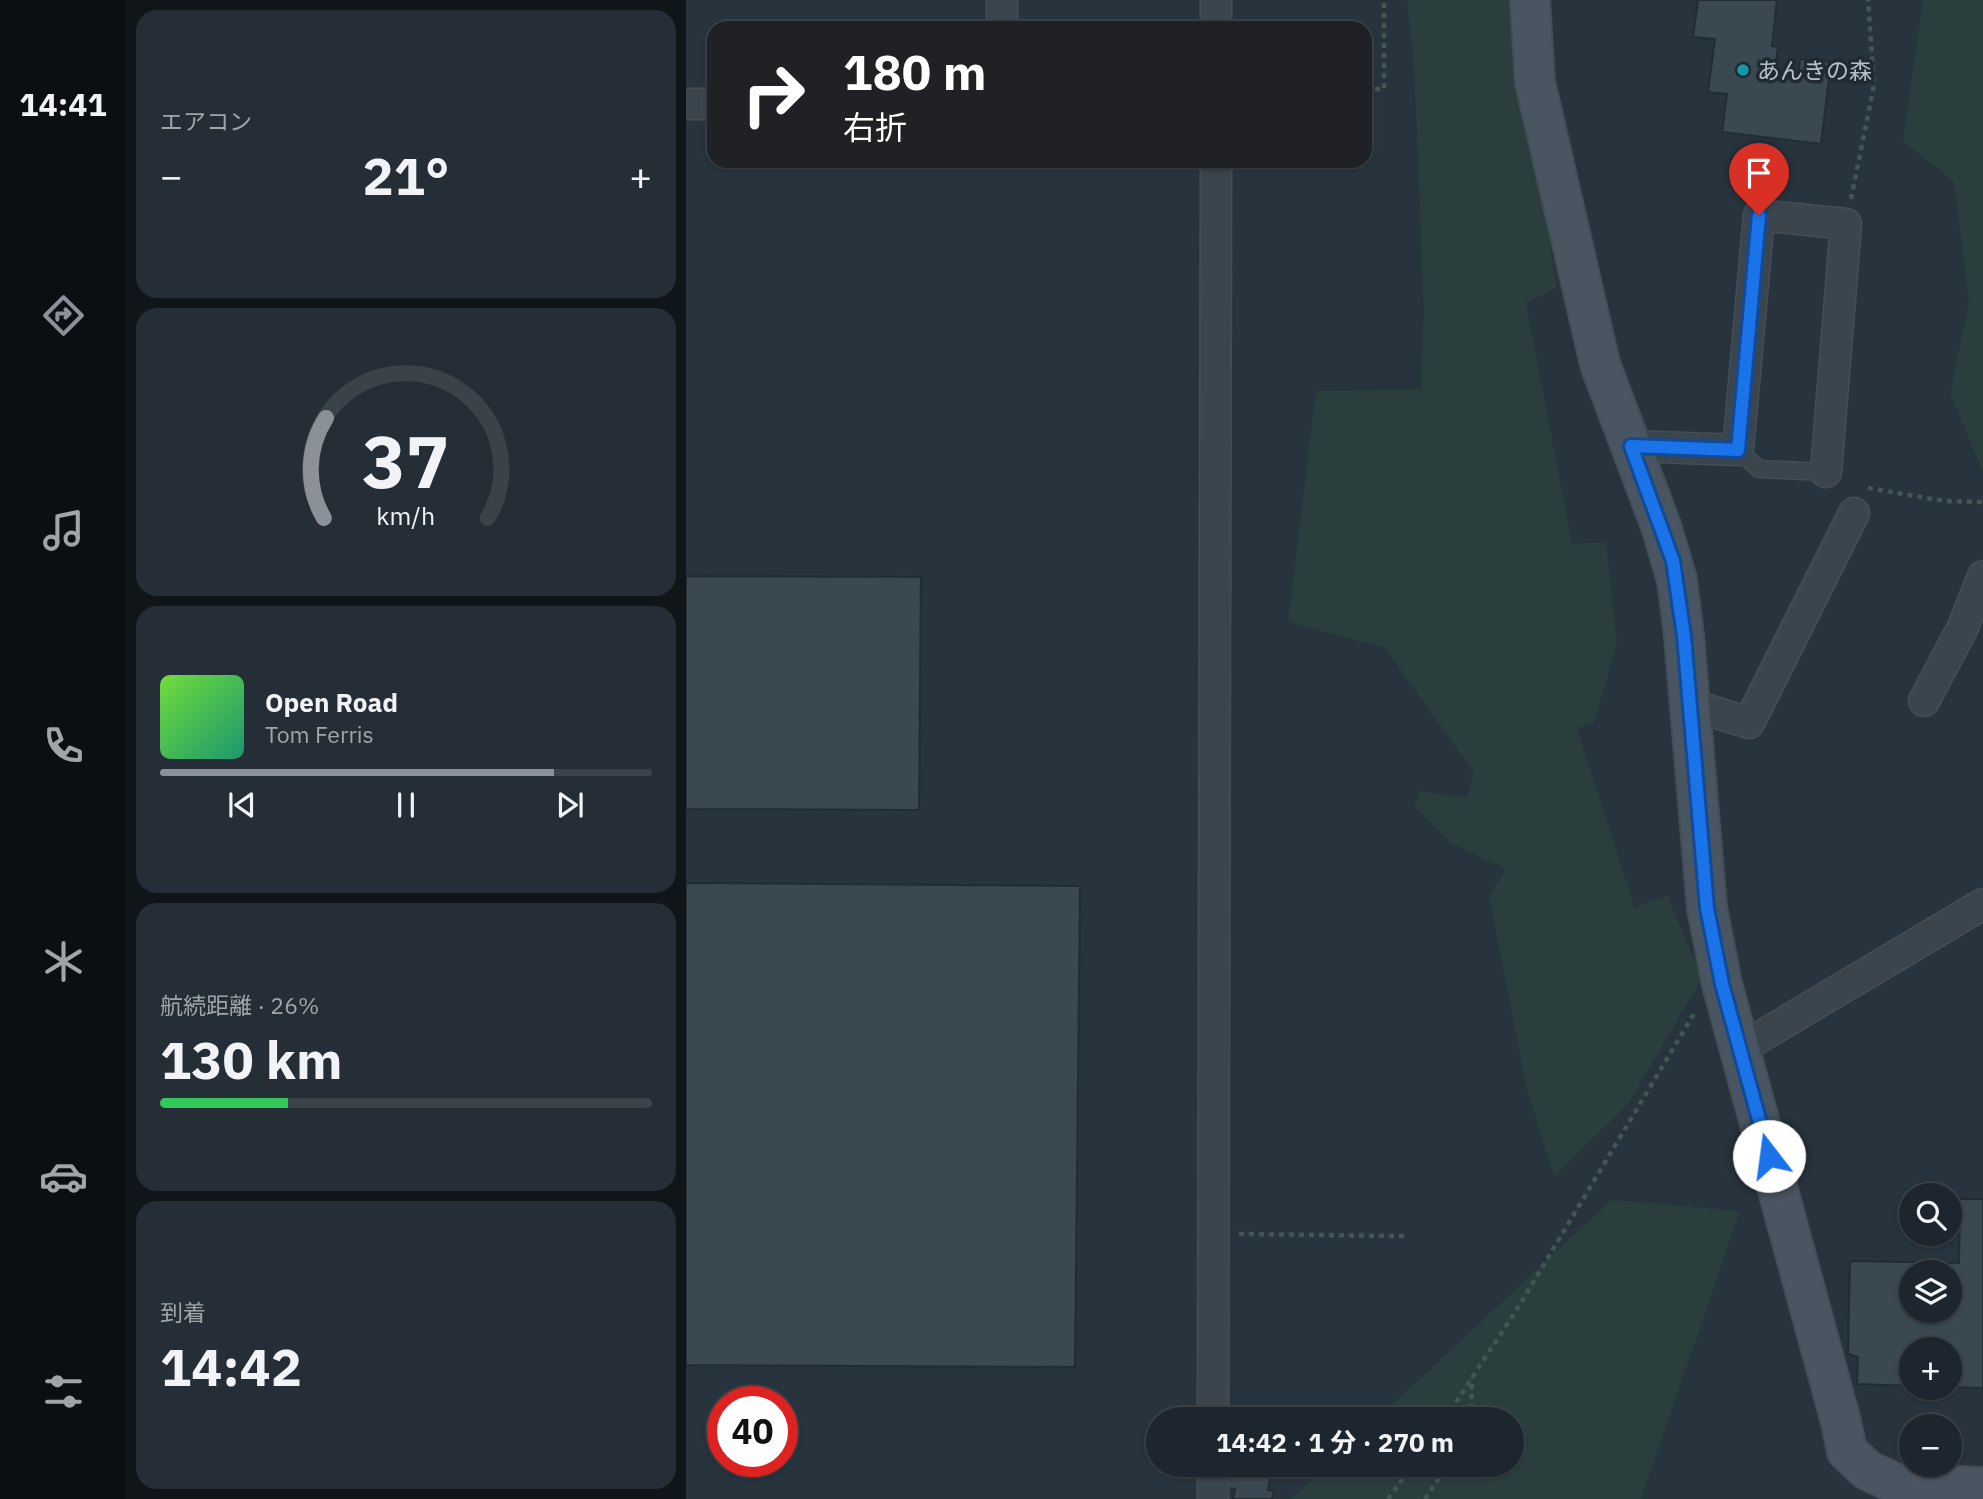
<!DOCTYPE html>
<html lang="ja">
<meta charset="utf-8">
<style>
:root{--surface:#1d262e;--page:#252e36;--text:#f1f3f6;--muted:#a0a5aa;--line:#3b434a;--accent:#8c9099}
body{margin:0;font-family:"IBM Plex Sans","Noto Sans JP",sans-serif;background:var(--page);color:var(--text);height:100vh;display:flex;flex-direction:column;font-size:26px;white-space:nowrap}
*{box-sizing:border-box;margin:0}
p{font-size:23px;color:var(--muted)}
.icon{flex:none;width:38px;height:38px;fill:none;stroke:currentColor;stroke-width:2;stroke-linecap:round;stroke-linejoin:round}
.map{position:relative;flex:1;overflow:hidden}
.details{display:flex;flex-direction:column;gap:10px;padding:10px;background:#101519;width:560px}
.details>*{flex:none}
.guide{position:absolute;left:21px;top:21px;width:665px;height:147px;border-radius:21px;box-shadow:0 2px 5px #0004,0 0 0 2px var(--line);background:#202124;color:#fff;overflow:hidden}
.buttons{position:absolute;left:1213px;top:1183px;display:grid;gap:14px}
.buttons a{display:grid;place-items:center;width:63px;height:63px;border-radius:50%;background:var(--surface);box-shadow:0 2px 5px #0004,0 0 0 2px var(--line);font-size:35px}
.speed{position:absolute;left:21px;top:1386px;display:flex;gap:14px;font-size:35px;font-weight:700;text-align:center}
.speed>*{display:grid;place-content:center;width:91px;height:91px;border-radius:50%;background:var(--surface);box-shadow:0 2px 5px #0004,0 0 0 2px var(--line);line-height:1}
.speed .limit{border:10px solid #d22;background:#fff;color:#111}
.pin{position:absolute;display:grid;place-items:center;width:60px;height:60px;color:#fff;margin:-72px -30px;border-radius:50% 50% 50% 0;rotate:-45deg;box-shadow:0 0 7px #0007}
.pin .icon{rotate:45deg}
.me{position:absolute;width:77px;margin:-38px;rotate:345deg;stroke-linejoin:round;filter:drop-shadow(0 0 5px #0008)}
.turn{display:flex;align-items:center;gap:24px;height:147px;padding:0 21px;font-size:32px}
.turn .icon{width:91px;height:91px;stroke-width:2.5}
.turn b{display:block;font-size:49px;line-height:60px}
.big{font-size:52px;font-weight:700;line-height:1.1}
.details .card{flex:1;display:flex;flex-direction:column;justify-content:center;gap:10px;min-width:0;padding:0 24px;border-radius:21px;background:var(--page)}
.details .dial{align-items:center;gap:0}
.dial svg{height:182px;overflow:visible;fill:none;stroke:var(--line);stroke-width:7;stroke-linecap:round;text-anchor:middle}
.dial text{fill:var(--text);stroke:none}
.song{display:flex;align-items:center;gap:21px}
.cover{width:84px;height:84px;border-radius:10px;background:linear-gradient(135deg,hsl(100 70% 55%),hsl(160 70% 35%))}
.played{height:7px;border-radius:4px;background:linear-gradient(90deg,var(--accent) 80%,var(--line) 80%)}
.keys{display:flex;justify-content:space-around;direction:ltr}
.heat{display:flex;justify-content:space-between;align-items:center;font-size:38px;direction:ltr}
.charge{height:10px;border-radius:5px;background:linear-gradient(90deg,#34c759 26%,var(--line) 0)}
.trip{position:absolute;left:460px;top:1407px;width:378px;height:70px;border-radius:35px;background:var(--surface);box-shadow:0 2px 5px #0004,0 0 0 2px var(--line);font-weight:700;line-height:70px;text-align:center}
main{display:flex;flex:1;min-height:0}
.dock{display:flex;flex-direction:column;width:126px;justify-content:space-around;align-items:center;background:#0c0f12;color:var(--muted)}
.dock .icon{width:49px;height:49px}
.dock .selected{color:var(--accent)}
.dock b{font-size:32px;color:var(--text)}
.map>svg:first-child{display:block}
</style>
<main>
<nav class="dock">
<b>14:41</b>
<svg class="icon selected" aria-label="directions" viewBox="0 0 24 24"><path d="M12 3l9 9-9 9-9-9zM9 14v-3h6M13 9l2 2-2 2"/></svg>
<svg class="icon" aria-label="music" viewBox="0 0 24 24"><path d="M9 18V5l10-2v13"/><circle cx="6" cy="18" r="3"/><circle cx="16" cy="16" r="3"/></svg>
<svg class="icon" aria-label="phone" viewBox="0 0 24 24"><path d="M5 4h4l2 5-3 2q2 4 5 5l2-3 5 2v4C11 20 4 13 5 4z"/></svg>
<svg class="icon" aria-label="climate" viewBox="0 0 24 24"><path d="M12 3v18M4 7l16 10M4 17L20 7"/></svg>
<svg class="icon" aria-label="car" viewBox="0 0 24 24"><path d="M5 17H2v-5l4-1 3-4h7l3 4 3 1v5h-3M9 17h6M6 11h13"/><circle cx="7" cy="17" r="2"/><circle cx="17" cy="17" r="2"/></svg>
<svg class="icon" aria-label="filters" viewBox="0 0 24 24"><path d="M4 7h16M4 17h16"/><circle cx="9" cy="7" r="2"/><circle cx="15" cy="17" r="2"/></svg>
</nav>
<section class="details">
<div class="card"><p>エアコン</p>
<div class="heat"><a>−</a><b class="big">21°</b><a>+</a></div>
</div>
<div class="card dial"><svg viewBox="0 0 100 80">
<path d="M14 69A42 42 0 1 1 86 69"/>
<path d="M14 69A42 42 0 0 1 15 25" stroke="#8c9099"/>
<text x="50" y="56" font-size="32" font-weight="700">37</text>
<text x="50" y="72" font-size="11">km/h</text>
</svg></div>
<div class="card">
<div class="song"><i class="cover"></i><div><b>Open Road</b><p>Tom Ferris</p></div></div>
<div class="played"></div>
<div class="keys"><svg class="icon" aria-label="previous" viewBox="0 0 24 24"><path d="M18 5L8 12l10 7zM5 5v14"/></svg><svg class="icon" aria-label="pause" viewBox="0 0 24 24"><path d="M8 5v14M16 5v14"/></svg><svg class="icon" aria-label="next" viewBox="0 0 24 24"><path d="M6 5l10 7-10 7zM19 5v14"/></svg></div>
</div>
<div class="card"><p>航続距離 · 26%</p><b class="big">130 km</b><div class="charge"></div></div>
<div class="card"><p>到着</p><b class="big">14:42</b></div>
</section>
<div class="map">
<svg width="1297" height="1499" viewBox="0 0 1297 1499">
<rect width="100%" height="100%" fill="#27333d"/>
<path fill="#293e3d" d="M721 0H827L829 28 871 287 840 303 886 544 920 542 931 643 908 723 891 728 949 908 981 895 1016 978 943 1103 868 1177 841 1090 803 896 820 869 764 842 728 806 734 791 781 798 788 773 699 648 602 622 630 391 735 389 738 313 728 64Z
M1237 0H1297V473L1264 393 1283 303 1268 182 1217 141Z
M925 1200 1054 1211 955 1499H605L642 1465H826V1419H691Z"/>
<path fill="#3a4852" stroke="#222c34" stroke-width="2" fill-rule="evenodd" d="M1012 0H1091L1086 46 1092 47 1088 77 1112 80 1114 59 1145 62 1135 144 1036 132 1041 94 1022 92 1029 39 1007 37Z
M0 576 235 577 233 810 0 809Z
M0 883 394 886 389 1367 0 1365Z
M1274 1199H1297V1388L1264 1387V1349H1225V1386L1171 1384 1172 1357 1162 1354 1164 1261 1273 1263ZM1225 1272H1264V1311H1225Z
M580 1412 585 1419H551V1416H574Z
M546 1467 585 1474 582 1490 588 1491 586 1499H547L549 1489 542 1488Z"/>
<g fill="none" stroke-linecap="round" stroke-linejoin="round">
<g stroke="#444e56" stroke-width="19">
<path id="lane" d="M1052 450 1073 469 1140 472"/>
</g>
<g stroke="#444e56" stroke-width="33">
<path id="street" d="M316 0V28
M530 0V28
M0 104H28
M945 446 1052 450 1073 215 1160 224 1140 472
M1238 701 1277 627 1297 576
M1003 704 1063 723 1168 513
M1054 1049 1297 904
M527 1419 530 161
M527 1499V1465"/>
</g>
<g stroke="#444e56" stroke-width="42">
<path id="secondary" d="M844 0 849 82 914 364 975 526 991 580 998 636 1021 908 1036 984 1155 1422 1161 1451 1181 1470 1211 1484 1297 1487"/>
</g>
<path stroke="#425655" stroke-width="4.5" stroke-dasharray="5 5" stroke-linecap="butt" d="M679 89H698V0
M1165 199 1188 85 1182 0
M1182 488 1258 501 1297 502
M553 1234 719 1236
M759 1419 833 1306 1009 1012
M785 1419 786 1378
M702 1499 727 1465
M739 1499 762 1465"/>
<use href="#lane" stroke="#3b454d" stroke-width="16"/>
<use href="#street" stroke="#3b454d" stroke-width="30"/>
<use href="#secondary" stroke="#495560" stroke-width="38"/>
</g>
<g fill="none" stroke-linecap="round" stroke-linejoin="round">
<g stroke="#114b97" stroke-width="18">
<path id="route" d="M1073 215 1052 450 945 446 987 561 998 636 1021 908 1036 984 1083 1156"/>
</g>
<use href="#route" stroke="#1a73e8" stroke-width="12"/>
</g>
<circle fill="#0f9aa8" stroke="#202a32" stroke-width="2.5" cx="1057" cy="70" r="7"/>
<g text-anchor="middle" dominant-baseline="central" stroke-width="7" stroke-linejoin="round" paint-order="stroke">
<g font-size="23" fill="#b7c0c8" stroke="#202a32" text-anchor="start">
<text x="1071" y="70">あんきの森</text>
</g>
</g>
</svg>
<div class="buttons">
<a><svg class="icon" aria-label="search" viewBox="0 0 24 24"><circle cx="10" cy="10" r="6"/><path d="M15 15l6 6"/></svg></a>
<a><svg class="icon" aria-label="layers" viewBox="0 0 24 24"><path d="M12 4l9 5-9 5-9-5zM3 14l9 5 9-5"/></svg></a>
<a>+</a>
<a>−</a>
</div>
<div class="speed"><div class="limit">40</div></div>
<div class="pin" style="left:1073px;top:215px;background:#d93025"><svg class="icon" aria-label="arrive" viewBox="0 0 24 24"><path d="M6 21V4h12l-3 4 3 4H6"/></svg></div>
<svg class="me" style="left:1083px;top:1156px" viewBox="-20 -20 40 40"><circle r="19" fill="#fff"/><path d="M0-13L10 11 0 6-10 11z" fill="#1a73e8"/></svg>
<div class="trip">14:42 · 1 分 · 270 m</div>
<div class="guide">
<div class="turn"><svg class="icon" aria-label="right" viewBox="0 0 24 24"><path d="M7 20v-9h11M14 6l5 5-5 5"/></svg><div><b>180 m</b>右折</div></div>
</div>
</div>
</main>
